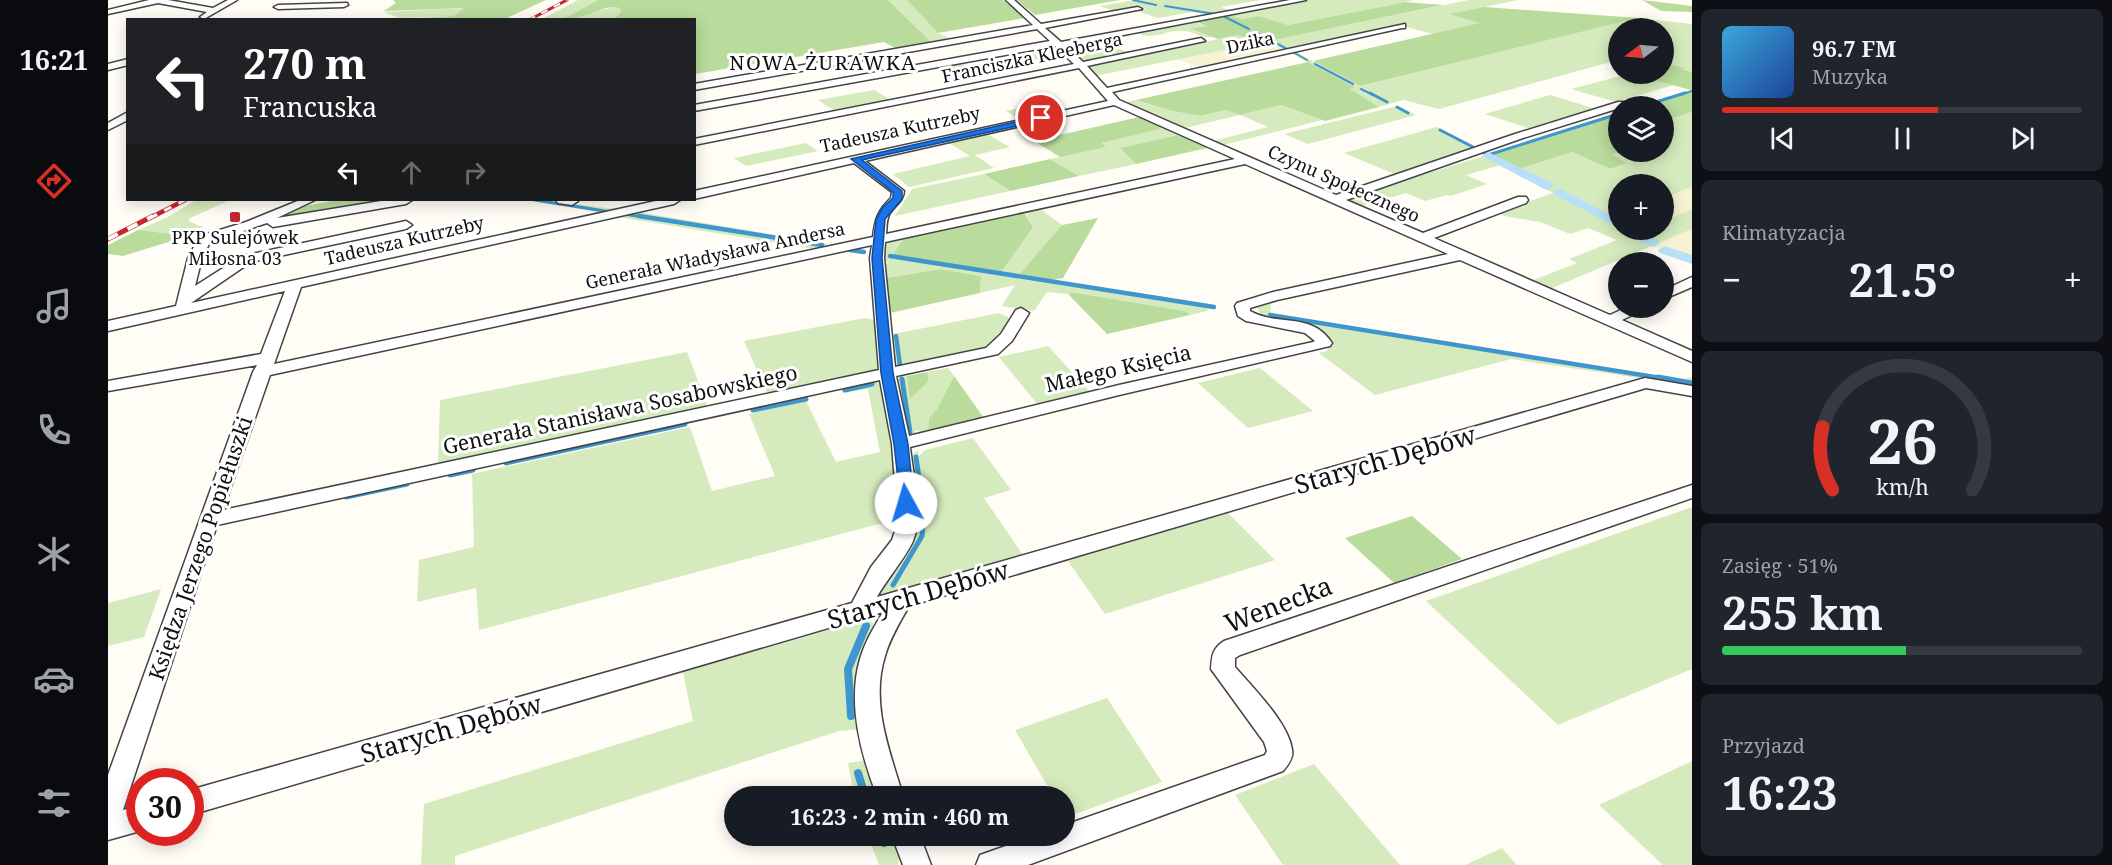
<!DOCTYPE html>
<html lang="pl">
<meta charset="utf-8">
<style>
:root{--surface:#171b24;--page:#20242c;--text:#f1f3f6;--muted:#9ea1a6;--line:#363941;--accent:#d93025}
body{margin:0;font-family:"Noto Serif",serif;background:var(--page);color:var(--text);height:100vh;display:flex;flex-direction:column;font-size:22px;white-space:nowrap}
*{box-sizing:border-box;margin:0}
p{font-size:20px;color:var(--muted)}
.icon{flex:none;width:33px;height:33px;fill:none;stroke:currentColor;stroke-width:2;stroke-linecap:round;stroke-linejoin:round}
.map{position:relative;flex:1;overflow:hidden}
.details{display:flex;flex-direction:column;gap:9px;padding:9px;background:#0d0f14;width:420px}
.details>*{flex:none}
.banner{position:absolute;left:18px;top:18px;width:570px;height:183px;border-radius:0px;box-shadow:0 3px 15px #0003;background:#202124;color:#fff;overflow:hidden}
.needle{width:39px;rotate:254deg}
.controls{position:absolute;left:1500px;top:18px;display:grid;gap:12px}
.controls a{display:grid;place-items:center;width:66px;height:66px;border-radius:50%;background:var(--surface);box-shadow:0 3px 15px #0003;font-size:30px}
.speed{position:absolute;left:18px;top:768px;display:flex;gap:12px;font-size:30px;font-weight:700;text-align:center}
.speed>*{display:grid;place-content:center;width:78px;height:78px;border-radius:50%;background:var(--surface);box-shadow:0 3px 15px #0003;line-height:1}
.speed .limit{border:9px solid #d22;background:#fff;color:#111}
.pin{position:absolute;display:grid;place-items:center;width:51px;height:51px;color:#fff;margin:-26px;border:3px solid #fff;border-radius:50%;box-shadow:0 2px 6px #0007}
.me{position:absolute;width:66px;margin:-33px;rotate:354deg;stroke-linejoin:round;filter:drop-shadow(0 0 4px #0008)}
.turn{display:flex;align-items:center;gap:21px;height:126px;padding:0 18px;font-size:27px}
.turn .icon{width:78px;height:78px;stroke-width:2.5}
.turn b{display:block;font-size:42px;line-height:51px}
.lanes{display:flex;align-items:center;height:57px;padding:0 18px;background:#0003;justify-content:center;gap:30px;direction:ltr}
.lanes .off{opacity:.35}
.big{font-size:45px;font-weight:700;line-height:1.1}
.details .widget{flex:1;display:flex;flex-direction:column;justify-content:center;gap:9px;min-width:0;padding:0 21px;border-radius:9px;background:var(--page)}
.details .dial{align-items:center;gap:0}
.dial svg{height:156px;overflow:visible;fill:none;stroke:var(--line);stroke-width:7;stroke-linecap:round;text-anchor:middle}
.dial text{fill:var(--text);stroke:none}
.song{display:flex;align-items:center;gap:18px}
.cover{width:72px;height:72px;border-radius:9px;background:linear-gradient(135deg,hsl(200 70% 55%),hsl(220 70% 35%))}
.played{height:6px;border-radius:3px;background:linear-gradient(90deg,var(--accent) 60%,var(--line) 60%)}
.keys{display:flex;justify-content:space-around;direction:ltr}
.heat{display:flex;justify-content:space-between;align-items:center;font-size:33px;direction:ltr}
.charge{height:9px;border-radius:4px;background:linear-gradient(90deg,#34c759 51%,var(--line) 0)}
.trip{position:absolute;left:616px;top:786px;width:351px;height:60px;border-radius:30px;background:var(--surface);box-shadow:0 3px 15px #0003;font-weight:700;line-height:60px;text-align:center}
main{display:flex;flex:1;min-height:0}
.menu{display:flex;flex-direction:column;width:108px;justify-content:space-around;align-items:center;background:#090b0e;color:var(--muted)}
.menu .icon{width:42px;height:42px}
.menu .on{color:var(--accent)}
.menu b{font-size:27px;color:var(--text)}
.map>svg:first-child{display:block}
</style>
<main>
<nav class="menu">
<b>16:21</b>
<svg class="icon on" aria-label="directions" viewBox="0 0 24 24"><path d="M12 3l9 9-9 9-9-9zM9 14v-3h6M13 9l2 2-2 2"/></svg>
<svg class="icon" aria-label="music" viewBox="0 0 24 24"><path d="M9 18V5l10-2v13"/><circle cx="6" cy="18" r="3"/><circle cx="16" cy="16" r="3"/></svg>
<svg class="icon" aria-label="phone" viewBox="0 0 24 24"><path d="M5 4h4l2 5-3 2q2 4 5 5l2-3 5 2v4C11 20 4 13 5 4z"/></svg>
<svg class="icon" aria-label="climate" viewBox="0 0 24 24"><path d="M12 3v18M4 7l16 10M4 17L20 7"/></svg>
<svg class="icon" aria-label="car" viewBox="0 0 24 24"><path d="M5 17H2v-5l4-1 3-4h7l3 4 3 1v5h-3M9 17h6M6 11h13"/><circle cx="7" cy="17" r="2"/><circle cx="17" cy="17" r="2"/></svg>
<svg class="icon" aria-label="filters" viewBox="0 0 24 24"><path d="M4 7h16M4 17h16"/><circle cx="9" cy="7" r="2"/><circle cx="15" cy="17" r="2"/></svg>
</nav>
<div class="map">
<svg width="1584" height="865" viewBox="0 0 1584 865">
<rect width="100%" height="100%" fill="#fffdf5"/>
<path fill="#f6f3d4" d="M1160 41 1177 50 1092 68 1070 59Z
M1584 187V209L1556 221V198Z
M1584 229V262L1544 246 1552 243Z"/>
<path fill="#d5ebbd" d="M470 0H490L457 18 507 7 513 8V12L506 19 432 20Z
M780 0H799L830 33 845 40 825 44Z
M1027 0H1152L1113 7 1127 12 1104 16 1084 12 1050 18 1029 11 1038 9 1033 7 1009 12 992 6Z
M1201 0H1306L1180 25 1151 16 1134 19 1121 15Z
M1361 0H1410L1342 14 1374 23 1325 34 1291 25 1177 50 1160 41Z
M357 8 346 16 292 18 275 12Z
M1530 18 1584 24V72L1573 69 1577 68 1558 63 1562 61 1556 59V28H1510V60L1331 109 1295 100 1271 107 1241 89 1246 87 1181 52H1187L1252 86Z
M1086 21 1101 26 1083 30 1105 37C1094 39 1086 31 1076 31 1056 29 1050 42 1027 32Z
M1130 35 1151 43 987 76 977 66Z
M1000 45 1023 53 974 63 962 51Z
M947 51 951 55 841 76 838 64 854 60 857 68Z
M1520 74 1566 85 1508 102 1463 89Z
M766 90 783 100 727 111 710 100Z
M1442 95 1488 109 1423 129 1377 114Z
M1028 100 1064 111 1093 116 1117 110 1132 115 1173 105 1214 120 1115 145 1105 141 1160 127 1132 115 1077 128 1018 102Z
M941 101 959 110 913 120 898 111Z
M1289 106 1308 115 1200 144 1176 134Z
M1584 112V187L1556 198V184H1510V216L1505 218 1510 222V230L1529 231 1556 230V221L1584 209V229L1442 289 1423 281 1469 263 1461 259 1509 240 1480 228 1462 234 1432 222 1396 216 1391 212 1445 193 1393 165 1358 175 1379 184 1343 196 1339 195 1317 201 1298 193 1254 206 1237 199 1382 154 1411 169 1464 152 1502 169 1517 163 1504 154 1512 152H1556V121Z
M1329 127 1366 146 1361 147 1365 150 1286 174 1236 153Z
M1055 128 1070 135 1012 148 1028 164 971 176 942 159 997 147 992 143Z
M879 134 902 147 867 155 886 168 801 187 785 174 862 156 841 143Z
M698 143 710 151 638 166 626 158Z
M876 174 902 191 787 216 804 189Z
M88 200H122L82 218 81 221 96 228 90 236 70 239 74 235 30 230 60 217Z
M434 200 508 209 495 213 430 202Z
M932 209 954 225 913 275 1101 304 1099 311 1082 315 1077 311 963 292 960 294 939 292 926 311 894 306 907 285 872 293 873 276 832 269 779 278 777 265 780 262 773 260 777 242 797 237 786 255 925 227 917 212Z
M530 212 721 244 706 249 510 217Z
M1163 303 1162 314 1573 380 1584 377V386L1403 359 1267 395 1211 353 1219 351 1223 343 1214 332 1153 317 1149 306Z
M891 313 900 317 902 324 883 349 789 368 785 365 781 335Z
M757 318 767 320 769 325 772 366 768 373 660 395 636 341Z
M940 346 982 392 930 405 891 357Z
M579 352 600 408 330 465 332 400Z
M840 368 846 376 829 409 821 418 820 432 815 433 807 430 808 436 798 434 786 378 799 376 803 398 819 383 821 378 819 372Z
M1152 368 1205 411 1140 428 1090 383Z
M765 381 776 385 793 506 791 523 778 522 371 630 368 588 309 602 311 560 366 547 364 474 582 427 604 491 667 476 641 414 698 401 728 462 772 452 760 389 734 393 733 388Z
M865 438 903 490 876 498 915 555 771 597 808 536 800 459 810 450 811 456 817 450Z
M1584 507V669L1450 725 1318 601Z
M1120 513 1167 560 997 614 960 561Z
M53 589 36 637 0 646V603Z
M756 620 765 623 766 627 753 668 755 729 731 731 347 856V865H313L316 804 585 721 575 672Z
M999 698 1054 782 957 818V796H945L907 730Z
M761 760 764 781 770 796H746L740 763Z
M1584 761V865H1555L1491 805Z
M1206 764 1292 865H1175L1127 795Z
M760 836H785L792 853 790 865H771Z
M1394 848 1409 865H1357Z"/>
<path fill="#b9dc9c" d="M285 0H438L397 19H291L346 16 356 8 276 11 288 3Z
M490 0H780L825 44 791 50 776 42 587 74 586 20 506 19 513 12 512 8C498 5 488 13 475 16 468 18 461 18 455 19Z
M799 0H895L917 18 830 33Z
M909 0H1012L927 15Z
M1534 0 1584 6V12L1553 11Z
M1297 2 1335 5 1151 43 1130 35 1110 39 1082 29 1100 26 1086 21 1121 15 1134 19 1151 16 1180 25Z
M1376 7 1530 18 1252 86 1205 61 1372 23 1341 14Z
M1200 62 1247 87 1242 89 1271 107 1217 121 1173 105 1132 115 1117 110 1093 116 1064 111 1028 100Z
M1556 63 1578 68 1574 69 1584 72V112L1556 121V106H1532L1583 90 1523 74H1556Z
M1510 113 1512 152 1504 154 1518 163 1502 169 1464 152 1411 169 1382 154Z
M1031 117 1055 128 993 143 998 147 952 157 926 141Z
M1070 135 1099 148 1028 164 1012 148Z
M942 159 971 176 902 191 876 174Z
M230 200H286L177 219 180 209Z
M916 212 925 227 893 272 785 255 797 237Z
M990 218 955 278 944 280 912 274 954 225Z
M30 230 74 235 70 239 15 256 0 254V245Z
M832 269 873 276 872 293 782 313 779 278Z
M963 292 1077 311 1082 315 999 334 960 294Z
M819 372 821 378 819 383 802 399 799 376Z
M846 376 876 418 820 432 821 418 829 409Z
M1304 516 1354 559 1286 583 1237 538Z"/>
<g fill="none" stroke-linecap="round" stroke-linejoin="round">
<path stroke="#3f96cf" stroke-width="2" d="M1025 0 1048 5
M1057 6 1107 14
M1117 17 1141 29
M1147 32 1162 40
M1166 42 1179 49
M1185 52 1199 60
M1207 64 1245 84
M1253 89 1265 95
M1572 95 1584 91"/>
<path stroke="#3f96cf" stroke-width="3" d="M1262 93 1279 102
M1535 106 1577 93
M1289 107 1300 113
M1332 130 1365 147
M1376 153 1380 155 1510 114
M427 200 541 218"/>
<path stroke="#3f96cf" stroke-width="4.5" d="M531 216 714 245
M742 250 756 252
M782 256 1106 307
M1162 315 1559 379
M788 336 792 365"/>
<path stroke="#3f96cf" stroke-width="5" d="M1550 377 1584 383
M794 379 802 432
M737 390 764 384
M645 410 698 399
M398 463 577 424
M342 475 365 470
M238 497 299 484
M785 585 814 536 816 514 808 457"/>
<path stroke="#3f96cf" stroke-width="8" d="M743 716 740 669 758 626
M750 773 757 796
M773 836 776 843"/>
<path fill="#b9e0f7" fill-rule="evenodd" d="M1380 152 1444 183 1446 186 1440 190 1436 189 1376 157 1374 155Z
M1451 188 1510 219V228L1447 195 1445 192Z
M1527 230 1550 240 1552 243 1545 247 1522 237 1520 234 1522 231Z
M1557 246 1584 255V264L1552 253 1550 250Z"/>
<g stroke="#444" stroke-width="3">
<path id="minor" d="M41 0H60L105 8 120 0H129L96 19 92 17 99 12 50 3 0 14V10Z
M898 0H906L933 24 1030 7 1034 9 937 28 953 42 1182 0H1198L958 46 975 62 1093 38 1097 41 979 66 999 88 1297 24V28H1294L1004 92 1011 100 1228 195 1407 134 1510 102H1518V106L1415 138 1238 200 1315 233 1410 197H1418L1420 200 1418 203 1326 238 1502 315 1517 308H1535L1533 311 1514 320 1584 351V362L1352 260 1169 300 1142 308V311C1171 327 1203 311 1224 343L1222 346 1011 395 802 447C805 477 816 513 805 541 798 557 779 579 769 597L1537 378 1584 386V396L1538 388 801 606C792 622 782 638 777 656 762 703 782 752 795 796H769C753 755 739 703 752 659 757 642 766 627 775 612L82 815V790L744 603 763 567 784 540 790 522 784 444 772 380 109 525 15 810 32 805V831L0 840V775L145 372 149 365 0 391V381L153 354 177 291 0 331V321L68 306 80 258 92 236 138 222 192 200H207L169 218 279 200H304L298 204 165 227 159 223 102 242 94 258 87 286 134 256 298 221 304 225 298 229 143 262 83 303 552 200H572L566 204 193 287 166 364 765 237C767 219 770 210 783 198L784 192 746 163 586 199V191L1000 101 971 68 586 145V139L966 64 947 46 586 111V105L942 41 929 29 586 90V84L925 25ZM1006 105 1127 159 778 234C779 226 778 219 782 213 788 204 795 202 796 191L757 161ZM1137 164 1340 254 1165 292 1129 303 1127 306 1130 316 1138 321 1197 333 1207 341 1205 342 1011 385 801 436 788 376 890 354 904 341 921 313 913 308 908 310 893 334 878 348 787 367 776 258 777 242ZM764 245 762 258 771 370 115 510 162 375Z
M239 3 240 5 236 7 170 9 166 7 170 5Z
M20 59V65L0 70V64Z
M20 112V120L0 130V123Z
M448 200H469L470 201 464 205 450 203Z
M1584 277V287L1556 299V290Z
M1584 485V498L1132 655 1127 658V667C1144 687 1181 723 1184 750 1186 757 1180 765 1175 771L920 865H868L872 855 926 836H957V825L1157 755 1159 751 1156 742 1103 669C1104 656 1104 649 1116 641Z
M784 836H812L823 865H795Z"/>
</g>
<use href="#minor" fill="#fff" fill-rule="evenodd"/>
<g stroke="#c4262e" stroke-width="3">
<path id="rail-far2" d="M421 20 459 0"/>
</g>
<g stroke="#c4262e" stroke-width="4.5">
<path id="rail-far1" d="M42 218 77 200"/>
</g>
<g stroke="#c4262e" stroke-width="5">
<path id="rail" d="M0 239 45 216"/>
</g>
<use href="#rail-far2" stroke="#fff" stroke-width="2" stroke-dasharray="7" stroke-linecap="butt"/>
<use href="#rail-far1" stroke="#fff" stroke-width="3" stroke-dasharray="8" stroke-linecap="butt"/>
<use href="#rail" stroke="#fff" stroke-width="4" stroke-dasharray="11" stroke-linecap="butt"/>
</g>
<path fill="#1a73e8" stroke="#114b97" stroke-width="1.5" d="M933 116 936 117V120L754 160 794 191V199L777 219 774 258 785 373 800 444 806 503 804 506H793L786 444 773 373 764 258 768 219 775 207 785 198V192L743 159Z"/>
<rect fill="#c4262e" stroke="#fff" stroke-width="2" x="121" y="211" width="12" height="12" rx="3"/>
<g text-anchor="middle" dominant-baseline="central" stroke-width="6" stroke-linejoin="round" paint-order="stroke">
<g font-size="18" fill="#111" stroke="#fff">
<text transform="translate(1142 42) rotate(-12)">Dzika</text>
<text transform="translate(924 57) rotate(-12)">Franciszka Kleeberga</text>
<text transform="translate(792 129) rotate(-12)">Tadeusza Kutrzeby</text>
<text transform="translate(1236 183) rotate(24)">Czynu Społecznego</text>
<text transform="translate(296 240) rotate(-13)">Tadeusza Kutrzeby</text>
<text transform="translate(607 255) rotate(-12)">Generała Władysława Andersa</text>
</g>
<g font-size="18" fill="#111" stroke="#fff">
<text x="127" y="237">PKP Sulejówek<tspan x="127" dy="21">Miłosna 03</tspan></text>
</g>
<g font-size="20" letter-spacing="1.5" fill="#111" stroke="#fff">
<text x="715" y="62">NOWA ŻURAWKA</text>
</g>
<g font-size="21" fill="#111" stroke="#fff">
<text transform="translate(1010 368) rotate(-13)">Małego Księcia</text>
<text transform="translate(512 409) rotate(-12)">Generała Stanisława Sosabowskiego</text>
<text transform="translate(92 548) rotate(-71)">Księdza Jerzego Popiełuszki</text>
</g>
<g font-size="26" fill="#111" stroke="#fff">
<text transform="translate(1277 459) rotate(-16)">Starych Dębów</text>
<text transform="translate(810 594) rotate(-16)">Starych Dębów</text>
<text transform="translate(1170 604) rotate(-21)">Wenecka</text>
<text transform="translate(343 728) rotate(-16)">Starych Dębów</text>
</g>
</g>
</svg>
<div class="controls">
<a><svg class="needle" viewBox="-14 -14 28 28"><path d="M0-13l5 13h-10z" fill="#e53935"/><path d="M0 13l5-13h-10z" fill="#9ea1a6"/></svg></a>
<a><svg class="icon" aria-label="layers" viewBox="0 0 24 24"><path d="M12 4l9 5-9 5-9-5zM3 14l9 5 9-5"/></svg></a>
<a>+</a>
<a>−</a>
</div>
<div class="speed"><div class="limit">30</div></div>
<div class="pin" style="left:933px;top:118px;background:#d93025"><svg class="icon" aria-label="arrive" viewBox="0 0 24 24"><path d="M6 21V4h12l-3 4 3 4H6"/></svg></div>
<svg class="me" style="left:798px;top:503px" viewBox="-20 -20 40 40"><circle r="19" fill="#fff"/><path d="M0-13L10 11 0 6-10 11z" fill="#1a73e8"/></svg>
<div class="trip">16:23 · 2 min · 460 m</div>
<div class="banner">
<div class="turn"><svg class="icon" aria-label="left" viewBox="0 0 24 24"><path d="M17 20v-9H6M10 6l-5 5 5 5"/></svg><div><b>270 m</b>Francuska</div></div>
<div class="lanes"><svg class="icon" aria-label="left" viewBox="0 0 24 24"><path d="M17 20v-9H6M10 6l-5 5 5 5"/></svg><svg class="icon off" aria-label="ahead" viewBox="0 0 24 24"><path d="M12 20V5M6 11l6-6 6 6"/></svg><svg class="icon off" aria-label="right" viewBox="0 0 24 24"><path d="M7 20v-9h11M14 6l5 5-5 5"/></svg></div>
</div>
</div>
<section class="details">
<div class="widget">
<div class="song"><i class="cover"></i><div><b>96.7 FM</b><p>Muzyka</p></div></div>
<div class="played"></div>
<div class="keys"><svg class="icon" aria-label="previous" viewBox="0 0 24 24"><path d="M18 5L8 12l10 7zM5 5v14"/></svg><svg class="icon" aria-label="pause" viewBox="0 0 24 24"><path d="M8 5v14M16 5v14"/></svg><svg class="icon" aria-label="next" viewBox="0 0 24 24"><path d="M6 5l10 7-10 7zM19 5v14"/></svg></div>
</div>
<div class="widget"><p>Klimatyzacja</p>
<div class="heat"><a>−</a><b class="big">21.5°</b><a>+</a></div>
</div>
<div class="widget dial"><svg viewBox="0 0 100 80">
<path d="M14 69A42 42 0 1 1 86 69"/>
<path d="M14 69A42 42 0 0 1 9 37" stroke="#d93025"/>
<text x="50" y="56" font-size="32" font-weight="700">26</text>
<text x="50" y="72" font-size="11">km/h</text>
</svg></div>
<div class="widget"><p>Zasięg · 51%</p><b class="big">255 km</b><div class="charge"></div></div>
<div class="widget"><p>Przyjazd</p><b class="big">16:23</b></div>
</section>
</main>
